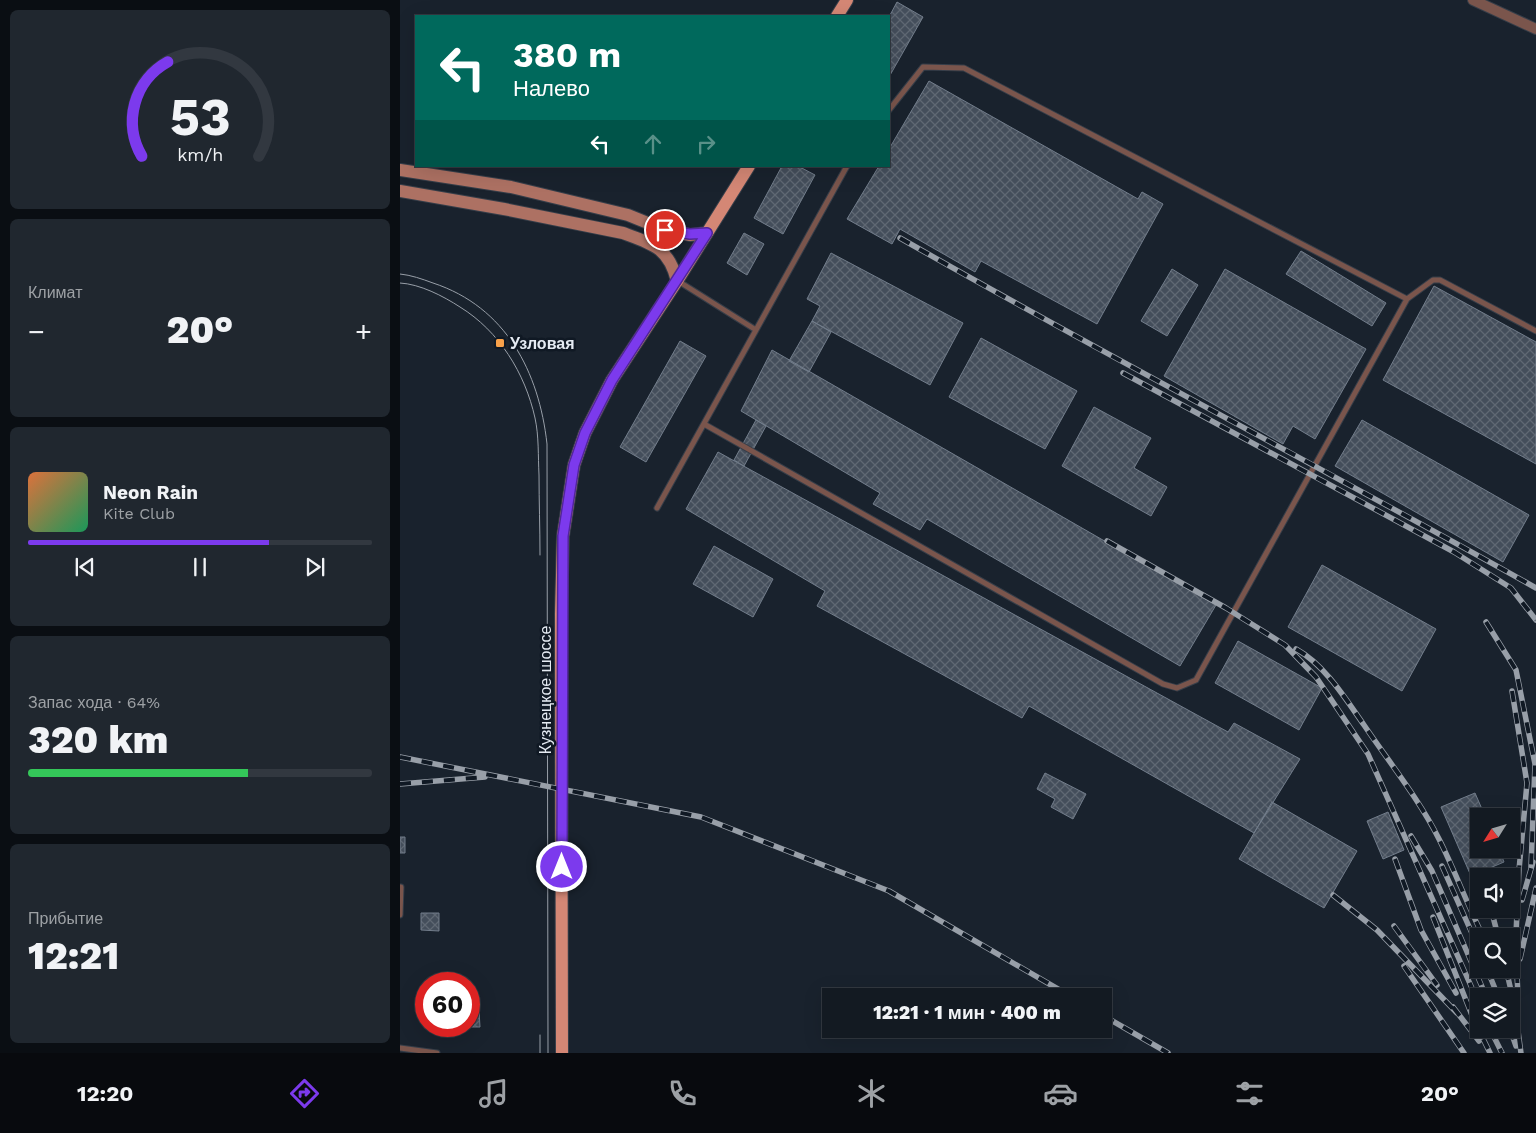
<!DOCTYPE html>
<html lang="ru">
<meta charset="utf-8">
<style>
:root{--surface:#131a22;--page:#20272f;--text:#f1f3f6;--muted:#9da1a5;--line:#323840;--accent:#7c3aed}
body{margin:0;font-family:"Work Sans",sans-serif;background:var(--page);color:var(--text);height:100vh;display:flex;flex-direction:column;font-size:19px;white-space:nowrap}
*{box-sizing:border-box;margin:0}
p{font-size:16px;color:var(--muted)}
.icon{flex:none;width:28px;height:28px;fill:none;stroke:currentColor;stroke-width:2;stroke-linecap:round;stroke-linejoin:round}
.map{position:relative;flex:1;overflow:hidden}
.sheet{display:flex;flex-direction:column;gap:10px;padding:10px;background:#0a0e13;width:400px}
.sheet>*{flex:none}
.hud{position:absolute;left:15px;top:15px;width:475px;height:152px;border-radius:0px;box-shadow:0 5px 20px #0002,0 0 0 1px var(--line);background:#00695c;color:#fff;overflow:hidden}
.needle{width:32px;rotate:233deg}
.tools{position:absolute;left:1070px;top:808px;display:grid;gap:10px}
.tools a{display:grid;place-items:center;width:50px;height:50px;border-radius:0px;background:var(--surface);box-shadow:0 5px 20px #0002,0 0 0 1px var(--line);font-size:25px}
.speed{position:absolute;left:15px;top:972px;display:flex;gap:10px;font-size:25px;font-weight:700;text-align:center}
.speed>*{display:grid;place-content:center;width:65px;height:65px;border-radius:50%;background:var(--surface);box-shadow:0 5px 20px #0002,0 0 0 1px var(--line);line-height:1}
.speed .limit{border:8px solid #d22;background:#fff;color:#111}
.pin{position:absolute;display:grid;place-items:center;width:42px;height:42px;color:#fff;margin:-21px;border:2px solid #fff;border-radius:50%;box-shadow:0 1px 5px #0007}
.me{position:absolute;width:55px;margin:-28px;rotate:0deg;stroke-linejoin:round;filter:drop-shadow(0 0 4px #0008)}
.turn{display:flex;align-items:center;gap:18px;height:105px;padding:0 15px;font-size:22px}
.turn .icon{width:65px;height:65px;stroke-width:2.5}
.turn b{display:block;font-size:35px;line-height:42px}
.lanes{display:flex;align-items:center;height:48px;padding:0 15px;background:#0003;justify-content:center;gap:25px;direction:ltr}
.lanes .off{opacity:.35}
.big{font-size:38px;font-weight:800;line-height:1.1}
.sheet .widget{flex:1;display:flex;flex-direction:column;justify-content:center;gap:8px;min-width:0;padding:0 18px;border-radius:8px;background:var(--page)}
.sheet .dial{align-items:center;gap:0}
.dial svg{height:130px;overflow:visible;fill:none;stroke:var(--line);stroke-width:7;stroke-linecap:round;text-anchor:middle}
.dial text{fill:var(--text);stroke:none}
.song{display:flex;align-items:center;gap:15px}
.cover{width:60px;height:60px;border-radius:8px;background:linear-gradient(135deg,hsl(20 70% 55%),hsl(150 70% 35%))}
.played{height:5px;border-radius:2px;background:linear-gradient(90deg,var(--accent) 70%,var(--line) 70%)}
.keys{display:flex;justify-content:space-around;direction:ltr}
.heat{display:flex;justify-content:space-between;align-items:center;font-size:28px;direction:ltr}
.charge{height:8px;border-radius:4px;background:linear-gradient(90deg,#34c759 64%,var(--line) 0)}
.trip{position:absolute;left:422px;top:988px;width:290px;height:50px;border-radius:0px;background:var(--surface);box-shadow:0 5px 20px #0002,0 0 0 1px var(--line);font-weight:800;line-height:50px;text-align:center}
.tabs{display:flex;height:80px;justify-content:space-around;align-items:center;background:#080a0e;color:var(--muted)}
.tabs .icon{width:35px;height:35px}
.tabs .selected{color:var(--accent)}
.tabs b{font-size:22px;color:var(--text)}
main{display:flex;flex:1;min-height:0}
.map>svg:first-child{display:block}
</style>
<main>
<section class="sheet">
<div class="widget dial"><svg viewBox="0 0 100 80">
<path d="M14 69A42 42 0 1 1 86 69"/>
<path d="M14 69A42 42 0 0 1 30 11" stroke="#7c3aed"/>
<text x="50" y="56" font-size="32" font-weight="700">53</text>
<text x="50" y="72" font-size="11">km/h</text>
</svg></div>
<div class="widget"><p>Климат</p>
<div class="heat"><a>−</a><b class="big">20°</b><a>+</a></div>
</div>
<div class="widget">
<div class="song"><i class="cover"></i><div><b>Neon Rain</b><p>Kite Club</p></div></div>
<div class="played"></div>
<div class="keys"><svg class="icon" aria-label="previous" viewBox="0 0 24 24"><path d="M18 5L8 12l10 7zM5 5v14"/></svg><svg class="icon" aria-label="pause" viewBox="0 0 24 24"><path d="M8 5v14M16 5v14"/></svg><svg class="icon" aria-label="next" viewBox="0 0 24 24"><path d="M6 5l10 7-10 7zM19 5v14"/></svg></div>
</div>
<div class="widget"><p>Запас хода · 64%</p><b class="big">320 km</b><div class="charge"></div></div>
<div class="widget"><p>Прибытие</p><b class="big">12:21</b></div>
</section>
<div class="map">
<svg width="1136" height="1053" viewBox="0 0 1136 1053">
<defs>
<pattern id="building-cross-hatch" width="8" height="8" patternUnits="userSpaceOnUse" patternTransform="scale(1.25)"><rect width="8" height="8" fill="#444e5b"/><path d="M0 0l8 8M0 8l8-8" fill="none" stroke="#5f6873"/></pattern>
</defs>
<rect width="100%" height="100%" fill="#19222d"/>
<path fill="url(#building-cross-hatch)" stroke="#727d8b" d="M497 2 523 17 489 77V17Z
M529 81 738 199 742 192 763 204 697 324 581 261 575 272 500 229 492 244 447 219 479 166H489V149Z
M382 166H398L415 175 383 234 354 218Z
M344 233 364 244 347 275 327 263Z
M901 251 986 303 972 326 886 274Z
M431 253 563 323 530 385 412 321 420 306 407 299Z
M772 269 798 285 767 336 741 321Z
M825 269 966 349 915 439 893 426 883 444 764 376Z
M1034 286 1136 342V464L983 380Z
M412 321 431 332 409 372 389 361Z
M581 338 677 391 645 449 549 397Z
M280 341 306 356 246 462 220 447Z
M372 350 816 605 780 666 527 519 520 530 473 504 480 493 341 411Z
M694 407 751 438 734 468 767 487 751 516 662 466Z
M356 420 366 426 344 466 334 460Z
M962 420 1129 515 1103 562 935 466Z
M318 452 828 732 834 723 900 759 854 833 629 706 622 718 417 606 425 591 286 509Z
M314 546 373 579 353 617 293 584Z
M922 565 1036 629 1002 691 888 627Z
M838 641 922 688 899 730 815 683Z
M645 773 686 794 673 819 651 807 655 799 637 789Z
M1075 793 1085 816H1079V849H1099L1104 862 1071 876 1041 807Z
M872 802 957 851 924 908 839 859Z
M988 812 1004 850 983 859 967 821Z
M0 837H5V853H0Z
M21 913H39V931L21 930Z
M69 1010H79L80 1027H61L69 1026Z"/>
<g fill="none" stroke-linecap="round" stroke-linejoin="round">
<g stroke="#363e49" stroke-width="7">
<path id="lane" d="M1007 299 1033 280H1040L1136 331
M356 330 447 166
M304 424 763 684 777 688 796 680 1007 299 564 68 523 67 489 110
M257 508 356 330 278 281
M0 915 1 887
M0 1048 37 1053"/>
</g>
<g stroke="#363e49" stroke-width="12">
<path id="street" d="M1073 0 1136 29"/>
</g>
<g stroke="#363e49" stroke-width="14">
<path id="secondary" d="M0 170 111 187 228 215 265 230 290 235 307 233
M0 191 104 209 223 233C253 244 269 248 277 281"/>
</g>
<g stroke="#363e49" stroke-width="14">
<path id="primary" d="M437 16 447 0
M162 1053 161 614 163 536 174 465 185 433 212 380 277 281 349 166"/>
</g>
<use href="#lane" stroke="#7a554c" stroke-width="5"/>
<use href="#street" stroke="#7a554c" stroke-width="10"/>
<use href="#secondary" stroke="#ad7163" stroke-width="12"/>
<use href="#primary" stroke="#d48775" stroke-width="12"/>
<path stroke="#989fa8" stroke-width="1" d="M0 274C11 275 22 279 33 283 106 307 139 372 147 444L148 1053
M0 283C20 284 43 296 60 307 99 331 125 373 135 418 139 436 138 456 139 475 139 501 140 528 140 555
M140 1053V1035"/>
<g stroke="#989fa8" stroke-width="5.5">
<path id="rail" d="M500 238C710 358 925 469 1136 588
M723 373 1054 552 1111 588 1136 620
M707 541 826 608 885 645 916 677 968 754 1079 1004
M1086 622 1116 670 1135 764 1131 867
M896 649C925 665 945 698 964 725 989 762 1019 799 1039 839 1055 871 1067 904 1083 936
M1112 691 1127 783 1119 870 1115 955
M0 757 301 817 489 891 670 996
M0 784 85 777
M1011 836 1032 871 1086 996
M995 859 1021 930 1056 993
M1042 866 1079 949
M933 895 977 930 1057 1013
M1122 900 1133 862
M1091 909 1098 936
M1033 917 1073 1018 1090 1053
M994 926 1037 985
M1116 950 1118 997
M1120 959 1136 888
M1004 966 1064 1053
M1087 969 1098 996
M1106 969 1113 999
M1053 1007 1079 1041
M704 1016 768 1053
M1116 1016 1121 1053
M1118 1022V992
M1090 1029 1102 1053
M1110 1029 1116 1046"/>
</g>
<use href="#rail" stroke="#101924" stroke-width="4" stroke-dasharray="11" stroke-linecap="butt"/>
</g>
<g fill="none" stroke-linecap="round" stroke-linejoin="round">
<g stroke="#51269a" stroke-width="12">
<path id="route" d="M162 867 163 536 174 465 185 433 212 380 307 233 290 234 265 230"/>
</g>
<use href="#route" stroke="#7c3aed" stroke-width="9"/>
</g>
<rect fill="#f8a14a" stroke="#101924" stroke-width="2" x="95" y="338" width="10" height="10" rx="2.5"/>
<g text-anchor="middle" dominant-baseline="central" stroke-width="5" stroke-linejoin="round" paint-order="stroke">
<g font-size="16" font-weight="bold" fill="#e5ebf3" stroke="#101924" text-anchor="start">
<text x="110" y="343">Узловая</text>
</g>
<g font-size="16" fill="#e5ebf3" stroke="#101924">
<text transform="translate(145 690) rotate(-90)">Кузнецкое шоссе</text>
</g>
</g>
</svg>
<div class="tools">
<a><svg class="needle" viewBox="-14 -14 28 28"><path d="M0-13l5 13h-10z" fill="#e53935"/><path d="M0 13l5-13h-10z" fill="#9da1a5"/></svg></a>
<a><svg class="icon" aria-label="sound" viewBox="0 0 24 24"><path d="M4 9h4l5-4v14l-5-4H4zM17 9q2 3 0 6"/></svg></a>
<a><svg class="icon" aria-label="search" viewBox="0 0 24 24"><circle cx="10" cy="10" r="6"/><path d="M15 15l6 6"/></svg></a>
<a><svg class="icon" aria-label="layers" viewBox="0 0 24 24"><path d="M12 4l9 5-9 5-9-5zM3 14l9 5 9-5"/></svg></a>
</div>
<div class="speed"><div class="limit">60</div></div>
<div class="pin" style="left:265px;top:230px;background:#d93025"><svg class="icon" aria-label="arrive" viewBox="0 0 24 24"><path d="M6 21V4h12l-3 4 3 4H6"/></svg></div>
<svg class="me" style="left:162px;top:867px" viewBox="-20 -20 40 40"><circle r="17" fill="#7c3aed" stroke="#fff" stroke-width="3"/><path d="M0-11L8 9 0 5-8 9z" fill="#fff"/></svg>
<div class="trip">12:21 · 1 мин · 400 m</div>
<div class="hud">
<div class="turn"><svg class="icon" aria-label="left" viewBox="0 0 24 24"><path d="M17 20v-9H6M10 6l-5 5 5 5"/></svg><div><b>380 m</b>Налево</div></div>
<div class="lanes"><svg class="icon" aria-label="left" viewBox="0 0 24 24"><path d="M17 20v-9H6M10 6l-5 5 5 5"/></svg><svg class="icon off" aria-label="ahead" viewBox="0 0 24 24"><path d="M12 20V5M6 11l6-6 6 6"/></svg><svg class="icon off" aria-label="right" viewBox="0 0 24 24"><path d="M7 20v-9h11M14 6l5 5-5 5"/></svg></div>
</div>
</div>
</main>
<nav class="tabs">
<b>12:20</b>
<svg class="icon selected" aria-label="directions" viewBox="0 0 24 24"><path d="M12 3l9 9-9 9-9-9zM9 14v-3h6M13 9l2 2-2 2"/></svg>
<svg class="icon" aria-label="music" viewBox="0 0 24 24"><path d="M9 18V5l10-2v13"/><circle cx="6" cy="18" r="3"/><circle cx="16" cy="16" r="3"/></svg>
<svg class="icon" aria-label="phone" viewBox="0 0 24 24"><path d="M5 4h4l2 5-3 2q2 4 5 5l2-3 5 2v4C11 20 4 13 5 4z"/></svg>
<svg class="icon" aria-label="climate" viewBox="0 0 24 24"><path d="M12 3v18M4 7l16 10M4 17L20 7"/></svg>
<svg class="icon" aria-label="car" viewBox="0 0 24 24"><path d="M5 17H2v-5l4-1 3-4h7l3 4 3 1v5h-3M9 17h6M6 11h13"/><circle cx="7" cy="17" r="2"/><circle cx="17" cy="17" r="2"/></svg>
<svg class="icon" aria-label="filters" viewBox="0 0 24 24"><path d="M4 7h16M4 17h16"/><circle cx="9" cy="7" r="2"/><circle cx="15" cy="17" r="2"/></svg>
<b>20°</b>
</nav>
